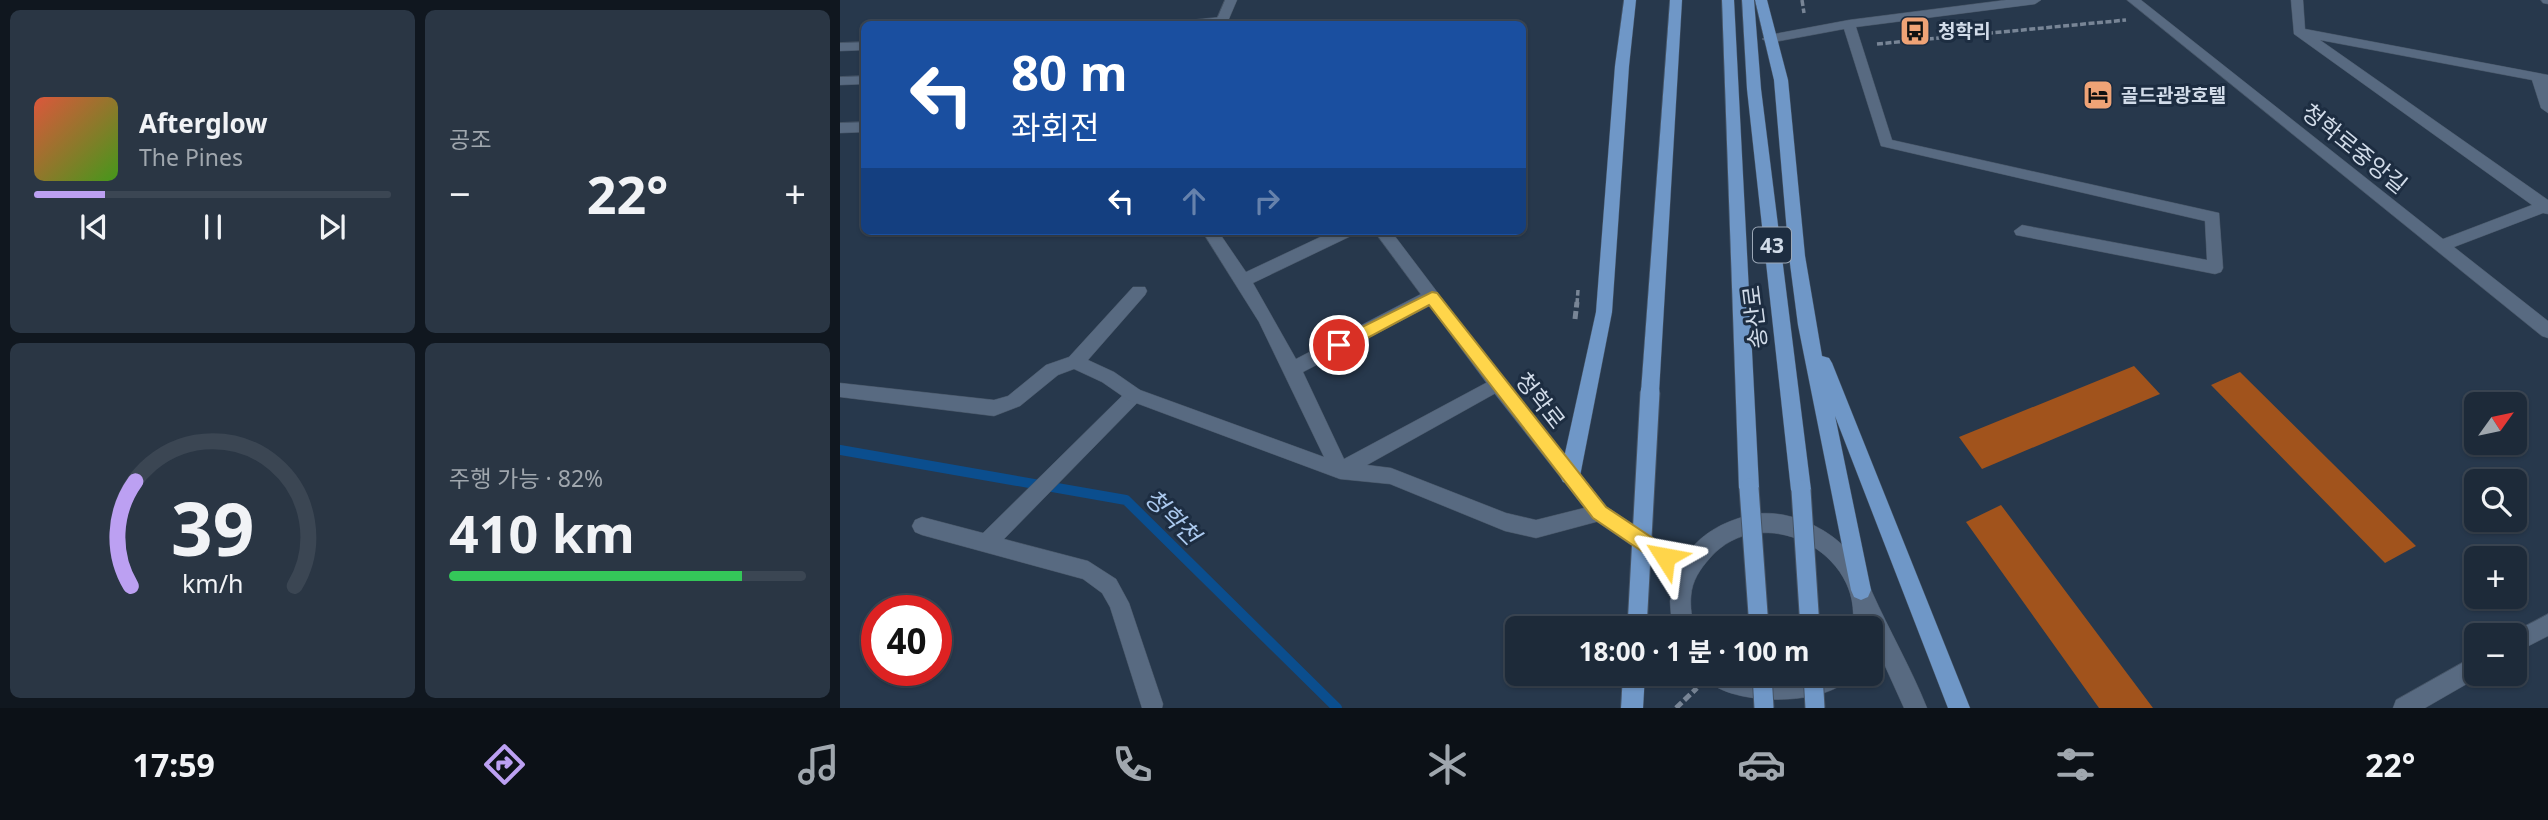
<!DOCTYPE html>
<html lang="ko">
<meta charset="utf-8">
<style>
:root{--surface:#1d2a39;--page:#2a3644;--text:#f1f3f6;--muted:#a0a7ae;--line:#3b4653;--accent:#bca0f2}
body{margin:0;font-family:"Noto Sans","Noto Sans KR",sans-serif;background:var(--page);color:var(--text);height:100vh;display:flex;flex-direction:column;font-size:26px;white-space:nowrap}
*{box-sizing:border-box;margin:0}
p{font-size:23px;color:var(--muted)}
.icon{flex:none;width:38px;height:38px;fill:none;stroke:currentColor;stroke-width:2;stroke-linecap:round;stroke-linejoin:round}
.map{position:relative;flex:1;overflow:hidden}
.drawer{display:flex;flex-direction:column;gap:10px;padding:10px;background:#10171f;width:840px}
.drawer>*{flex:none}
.hud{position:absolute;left:21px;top:21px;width:665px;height:214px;border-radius:10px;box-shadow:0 2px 5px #0004,0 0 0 2px var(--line);background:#1a4fa0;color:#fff;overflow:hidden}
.needle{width:46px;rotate:57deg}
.buttons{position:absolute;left:1624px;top:392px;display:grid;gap:14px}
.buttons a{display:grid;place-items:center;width:63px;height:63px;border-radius:10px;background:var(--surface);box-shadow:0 2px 5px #0004,0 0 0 2px var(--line);font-size:35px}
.speed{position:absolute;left:21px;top:595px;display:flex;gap:14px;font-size:35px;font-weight:700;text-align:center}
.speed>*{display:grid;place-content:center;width:91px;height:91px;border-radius:50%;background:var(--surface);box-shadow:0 2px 5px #0004,0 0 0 2px var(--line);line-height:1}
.speed .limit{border:10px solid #d22;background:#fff;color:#111}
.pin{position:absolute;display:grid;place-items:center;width:60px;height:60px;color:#fff;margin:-30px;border:4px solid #fff;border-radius:50%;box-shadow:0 2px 7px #0007}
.me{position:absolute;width:77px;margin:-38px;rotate:304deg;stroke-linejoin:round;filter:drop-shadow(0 0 5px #0008)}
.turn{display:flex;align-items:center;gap:24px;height:147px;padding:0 35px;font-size:32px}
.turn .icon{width:91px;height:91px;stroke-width:2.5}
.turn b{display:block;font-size:49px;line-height:60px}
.lanes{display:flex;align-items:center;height:66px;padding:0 35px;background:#0003;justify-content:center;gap:35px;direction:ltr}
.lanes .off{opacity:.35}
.big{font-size:52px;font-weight:700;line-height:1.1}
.drawer .tile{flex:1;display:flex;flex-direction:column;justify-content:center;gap:10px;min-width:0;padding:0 24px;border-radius:10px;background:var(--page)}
.drawer .dial{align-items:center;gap:0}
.dial svg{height:182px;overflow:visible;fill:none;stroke:var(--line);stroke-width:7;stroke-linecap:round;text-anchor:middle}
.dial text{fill:var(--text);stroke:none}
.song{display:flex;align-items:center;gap:21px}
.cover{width:84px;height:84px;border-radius:10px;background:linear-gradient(135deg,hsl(10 70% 55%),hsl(100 70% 35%))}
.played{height:7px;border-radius:4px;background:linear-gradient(90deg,var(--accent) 20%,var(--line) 20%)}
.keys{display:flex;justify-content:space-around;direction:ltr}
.heat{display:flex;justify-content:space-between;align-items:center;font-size:38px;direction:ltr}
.charge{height:10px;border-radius:5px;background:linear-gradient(90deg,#34c759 82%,var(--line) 0)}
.drawer .tiles{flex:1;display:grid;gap:10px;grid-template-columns:repeat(2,1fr)}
.trip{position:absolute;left:665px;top:616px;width:378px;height:70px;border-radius:10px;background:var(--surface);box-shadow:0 2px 5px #0004,0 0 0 2px var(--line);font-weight:700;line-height:70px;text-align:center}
.tabs{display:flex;height:112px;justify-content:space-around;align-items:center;background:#0c1117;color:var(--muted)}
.tabs .icon{width:49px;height:49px}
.tabs .selected{color:var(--accent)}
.tabs b{font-size:32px;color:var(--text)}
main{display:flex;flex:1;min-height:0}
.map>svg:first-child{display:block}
</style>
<main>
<section class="drawer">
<div class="tiles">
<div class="tile">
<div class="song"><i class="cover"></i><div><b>Afterglow</b><p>The Pines</p></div></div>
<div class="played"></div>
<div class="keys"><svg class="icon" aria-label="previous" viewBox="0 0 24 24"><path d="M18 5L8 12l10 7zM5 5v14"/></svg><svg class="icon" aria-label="pause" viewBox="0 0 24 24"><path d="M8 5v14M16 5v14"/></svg><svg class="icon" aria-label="next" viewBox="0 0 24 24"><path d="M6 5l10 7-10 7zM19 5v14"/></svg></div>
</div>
<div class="tile"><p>공조</p>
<div class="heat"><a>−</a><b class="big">22°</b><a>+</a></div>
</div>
<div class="tile dial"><svg viewBox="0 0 100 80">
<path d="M14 69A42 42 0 1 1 86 69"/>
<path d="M14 69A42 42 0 0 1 16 23" stroke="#bca0f2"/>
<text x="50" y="56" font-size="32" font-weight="700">39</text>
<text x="50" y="72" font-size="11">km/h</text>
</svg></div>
<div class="tile"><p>주행 가능 · 82%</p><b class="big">410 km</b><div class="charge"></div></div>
</div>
</section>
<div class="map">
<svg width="1708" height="708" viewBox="0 0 1708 708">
<rect width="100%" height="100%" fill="#27384c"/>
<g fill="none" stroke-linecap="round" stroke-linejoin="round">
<path stroke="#0b4e8e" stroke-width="10" d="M0 450 286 500 497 708"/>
</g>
<path fill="#a1531c" d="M1294 366 1320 394 1142 469 1119 437Z
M1400 372 1576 546 1545 563 1371 385Z
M1161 505 1313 708H1259L1126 522Z"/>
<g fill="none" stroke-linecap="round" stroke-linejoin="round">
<g stroke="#465465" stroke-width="1">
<path id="service" d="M24 76V84L0 85V77Z
M24 122V132L0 133V123Z
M294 388 300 390 303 395 300 400 164 539 248 561 276 579 289 603 323 704 322 708H302L270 607 262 593 243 579 82 535 75 532 72 526 75 520 82 517 143 533 288 390Z"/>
</g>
<g stroke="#465465" stroke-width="1">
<path id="minor" d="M385 0H397L388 21 381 24 376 21Z
M1166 0H1201L1195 4 1016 27 1052 140 1379 213 1383 268 1381 272 1375 274 1176 235 1174 231 1182 225 1367 260 1365 221 1041 146 1004 29 929 43 922 39 929 35 1009 20Z
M1287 0H1301L1603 239 1692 205 1454 34 1451 0H1463L1465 29 1708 75V113L1701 108 1692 80 1480 40 1708 200V214L1703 213 1614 247 1708 321V338L1702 336Z
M1701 0H1708V4L1703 3Z
M362 231H378L406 272 493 231H515L513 235 413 283 456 359 585 292H597L599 297 597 302 463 372 504 459 657 377 663 379 666 384 663 389 527 465 551 468 666 513 696 520 760 504 767 507 770 513 767 519 696 538 665 531 550 484 500 479 288 400 262 382 234 369 218 375 180 406 154 416 0 397V383L154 400 168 396 206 365 229 357 293 287H305L307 291 305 295 248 360 274 372 300 390 484 457 419 322Z
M1708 614V636L1675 653V635H1668Z
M1636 655V674H1644L1585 708H1553L1556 700Z"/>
</g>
<g stroke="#465465" stroke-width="1">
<path id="tertiary" d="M382 17 387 18 390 24H347L353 20Z
M24 42V50L0 51V43Z
M534 231H551L663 379 767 507 844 558C860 534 882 522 910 515 944 507 989 527 1011 554 1020 565 1026 578 1032 592 1049 630 1071 668 1087 708H1064L1031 635V628H1012C1026 552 921 499 870 558 860 569 852 581 851 596 850 607 852 618 854 628H832L830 601 836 576 753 519 651 389Z
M862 674H890L907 682 933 687 959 685 983 674H1012C993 708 881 708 862 674Z"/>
</g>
<g stroke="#465465" stroke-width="1">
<path id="primary" d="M784 0H796L789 66 772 312 740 476 737 482 730 484 723 482 720 476 756 312 775 66Z
M830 0H842L819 392 816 397 810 399 804 397 801 392Z
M882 0H894L919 488 916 494 909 497 902 494 899 488Z
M902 0H914L921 89 971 490 968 496 961 499 954 496 951 490 907 89Z
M915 0H927L948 80 965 256 982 356 989 358 992 363 1130 708H1108L995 416 1031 590 1028 597 1021 600 1014 597 1011 590 958 325 949 256 934 80Z
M783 674H805L803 708H781Z"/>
</g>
<path stroke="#788596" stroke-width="3.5" stroke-dasharray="6 2.5" stroke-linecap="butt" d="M962 0 964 13
M1037 44 1286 20
M737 304 738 290"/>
<path stroke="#788596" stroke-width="5" stroke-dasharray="8 3.5" stroke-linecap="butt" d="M735 319 737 302
M836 708 857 688"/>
<use href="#service" fill="#586a81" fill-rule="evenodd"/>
<use href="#minor" fill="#586a81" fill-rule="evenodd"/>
<use href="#tertiary" fill="#586a81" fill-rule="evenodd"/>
<use href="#primary" fill="#6f97c7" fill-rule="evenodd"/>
<g stroke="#465465" stroke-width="21" stroke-linecap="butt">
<path id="primary-bridge" d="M909 488 919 628
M961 490 970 628
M797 628 810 392
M922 674 924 708
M973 674 975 708"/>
</g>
<use href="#primary-bridge" stroke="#6f97c7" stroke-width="19"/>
</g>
<path fill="#ffd54a" stroke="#a68a30" stroke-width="2" d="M592 292 597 293 766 507 832 551 835 557 832 563 825 566 819 563 753 518 589 305 505 350H494L492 345 494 341Z"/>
<defs>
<g id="bus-square" transform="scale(1.575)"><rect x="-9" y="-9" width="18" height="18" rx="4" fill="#efa376" stroke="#1d2d41"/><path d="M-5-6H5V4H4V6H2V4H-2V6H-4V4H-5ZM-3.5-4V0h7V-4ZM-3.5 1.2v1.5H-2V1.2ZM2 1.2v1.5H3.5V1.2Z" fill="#111"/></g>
<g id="hotel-square" transform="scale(1.575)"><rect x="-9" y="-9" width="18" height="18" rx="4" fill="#efa376" stroke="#1d2d41"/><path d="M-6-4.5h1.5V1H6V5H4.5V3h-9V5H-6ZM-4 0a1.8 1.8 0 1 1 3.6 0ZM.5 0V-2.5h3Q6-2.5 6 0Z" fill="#111"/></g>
</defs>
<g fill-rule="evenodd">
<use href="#bus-square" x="1075" y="31"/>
<use href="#hotel-square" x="1258" y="95"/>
</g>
<g text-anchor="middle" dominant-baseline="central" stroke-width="6" stroke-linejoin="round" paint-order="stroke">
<g font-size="19" font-weight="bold" fill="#d2dce9" stroke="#1d2d41" text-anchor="start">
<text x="1098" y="31">청학리</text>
<text x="1281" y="95">골드관광호텔</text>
</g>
<rect fill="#1d2d41" stroke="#9ca8b7" stroke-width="2" x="913" y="227.5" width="38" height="35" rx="5"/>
<g font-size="21" font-weight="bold" fill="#d2dce9">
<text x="932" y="245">43</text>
</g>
<g font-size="23" fill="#d2dce9" stroke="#1d2d41">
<text transform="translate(1515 148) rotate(39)">청학로중앙길</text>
<text transform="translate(914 317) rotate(-97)">송산로</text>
<text transform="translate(701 400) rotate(52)">청학로</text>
</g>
<g font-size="24" font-style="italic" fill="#abc9ee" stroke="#1d2d41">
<text transform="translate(333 516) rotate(45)">청학천</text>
</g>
</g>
</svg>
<div class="buttons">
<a><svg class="needle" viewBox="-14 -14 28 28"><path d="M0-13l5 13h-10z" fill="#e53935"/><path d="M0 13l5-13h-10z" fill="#a0a7ae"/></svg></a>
<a><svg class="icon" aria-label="search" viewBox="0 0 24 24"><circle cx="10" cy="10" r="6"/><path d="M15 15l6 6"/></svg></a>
<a>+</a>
<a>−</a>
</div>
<div class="speed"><div class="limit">40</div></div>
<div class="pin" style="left:499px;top:345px;background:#d93025"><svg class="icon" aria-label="arrive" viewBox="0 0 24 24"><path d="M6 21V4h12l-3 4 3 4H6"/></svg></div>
<svg class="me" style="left:825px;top:557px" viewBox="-20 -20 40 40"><path d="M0-17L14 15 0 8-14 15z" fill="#ffd54a" stroke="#fff" stroke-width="4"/></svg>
<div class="trip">18:00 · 1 분 · 100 m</div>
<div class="hud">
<div class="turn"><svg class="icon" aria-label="left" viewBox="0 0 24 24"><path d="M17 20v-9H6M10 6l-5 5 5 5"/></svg><div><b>80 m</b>좌회전</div></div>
<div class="lanes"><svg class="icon" aria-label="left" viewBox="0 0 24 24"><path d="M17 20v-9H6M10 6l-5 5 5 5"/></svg><svg class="icon off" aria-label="ahead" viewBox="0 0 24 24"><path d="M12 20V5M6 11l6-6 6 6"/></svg><svg class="icon off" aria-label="right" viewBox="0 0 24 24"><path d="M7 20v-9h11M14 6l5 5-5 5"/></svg></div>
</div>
</div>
</main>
<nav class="tabs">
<b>17:59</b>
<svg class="icon selected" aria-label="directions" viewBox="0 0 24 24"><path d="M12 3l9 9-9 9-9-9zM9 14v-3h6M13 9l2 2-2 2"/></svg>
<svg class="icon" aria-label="music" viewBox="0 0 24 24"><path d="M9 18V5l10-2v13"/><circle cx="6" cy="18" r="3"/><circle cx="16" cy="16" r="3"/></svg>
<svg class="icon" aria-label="phone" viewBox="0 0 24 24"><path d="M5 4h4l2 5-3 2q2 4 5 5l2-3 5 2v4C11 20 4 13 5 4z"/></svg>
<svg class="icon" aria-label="climate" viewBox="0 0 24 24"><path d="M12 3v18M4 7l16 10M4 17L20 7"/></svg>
<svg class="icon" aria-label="car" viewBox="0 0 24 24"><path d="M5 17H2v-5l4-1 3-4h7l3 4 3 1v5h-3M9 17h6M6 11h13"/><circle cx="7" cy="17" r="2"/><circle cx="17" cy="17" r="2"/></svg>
<svg class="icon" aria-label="filters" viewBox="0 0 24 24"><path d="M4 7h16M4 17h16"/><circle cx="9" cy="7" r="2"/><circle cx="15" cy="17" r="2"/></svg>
<b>22°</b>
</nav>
